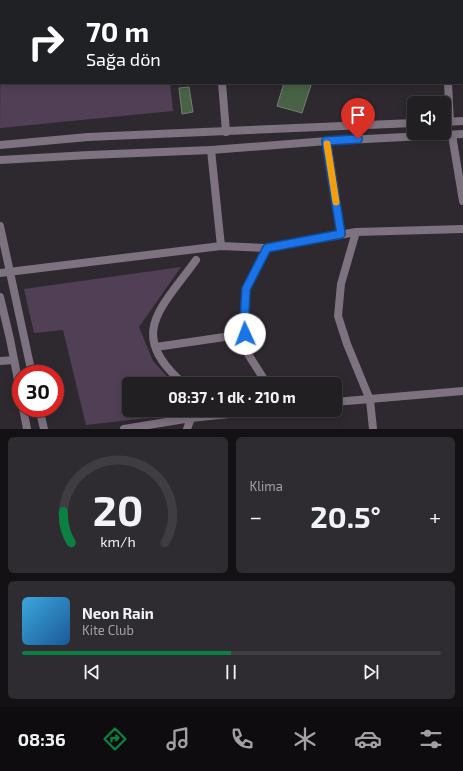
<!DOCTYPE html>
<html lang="tr">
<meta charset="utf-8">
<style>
:root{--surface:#221f23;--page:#2e2c30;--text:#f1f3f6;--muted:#a2a2a6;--line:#3f3d41;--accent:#0b8043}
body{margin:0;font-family:"Exo 2",sans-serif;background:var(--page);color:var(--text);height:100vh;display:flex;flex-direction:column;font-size:15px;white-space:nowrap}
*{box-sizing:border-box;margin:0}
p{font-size:13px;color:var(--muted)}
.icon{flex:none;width:22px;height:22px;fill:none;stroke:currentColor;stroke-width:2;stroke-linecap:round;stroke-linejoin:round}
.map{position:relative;height:429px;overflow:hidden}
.details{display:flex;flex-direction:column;gap:8px;padding:8px;background:#131113;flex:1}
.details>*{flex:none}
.guide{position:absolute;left:0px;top:0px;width:463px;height:84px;box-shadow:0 2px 10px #0003,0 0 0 1px var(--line);background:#202124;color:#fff;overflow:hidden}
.tools{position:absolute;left:407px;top:96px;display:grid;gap:8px}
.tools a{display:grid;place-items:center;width:44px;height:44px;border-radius:6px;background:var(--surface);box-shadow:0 2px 10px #0003,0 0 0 1px var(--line);font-size:20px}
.speed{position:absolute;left:12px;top:365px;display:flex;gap:8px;font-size:20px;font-weight:700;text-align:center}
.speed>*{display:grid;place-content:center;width:52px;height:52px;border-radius:50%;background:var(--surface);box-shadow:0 2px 10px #0003,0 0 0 1px var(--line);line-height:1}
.speed .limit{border:6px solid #d22;background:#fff;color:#111}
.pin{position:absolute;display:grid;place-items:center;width:34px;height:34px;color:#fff;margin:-41px -17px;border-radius:50% 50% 50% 0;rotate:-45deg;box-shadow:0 0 4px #0007}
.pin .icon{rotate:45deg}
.me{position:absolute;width:44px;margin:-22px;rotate:358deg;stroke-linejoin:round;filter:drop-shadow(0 0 3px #0008)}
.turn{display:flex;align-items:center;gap:14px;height:84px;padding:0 20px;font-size:18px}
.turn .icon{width:52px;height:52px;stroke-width:2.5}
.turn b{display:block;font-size:28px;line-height:34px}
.big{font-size:30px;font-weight:700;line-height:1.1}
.details .card{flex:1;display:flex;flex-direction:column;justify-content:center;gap:6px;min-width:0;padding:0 14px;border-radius:6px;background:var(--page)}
.details .dial{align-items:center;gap:0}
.dial svg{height:104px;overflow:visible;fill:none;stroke:var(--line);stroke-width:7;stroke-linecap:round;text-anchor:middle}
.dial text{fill:var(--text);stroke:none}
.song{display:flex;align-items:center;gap:12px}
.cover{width:48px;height:48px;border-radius:6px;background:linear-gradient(135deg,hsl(200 70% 55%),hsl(210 70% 35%))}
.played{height:4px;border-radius:2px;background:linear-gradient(90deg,var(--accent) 50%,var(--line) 50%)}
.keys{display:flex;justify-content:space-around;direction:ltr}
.heat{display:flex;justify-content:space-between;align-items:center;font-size:22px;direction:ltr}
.details .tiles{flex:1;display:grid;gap:8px;grid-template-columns:1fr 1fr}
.card:last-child{grid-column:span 2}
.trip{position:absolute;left:122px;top:377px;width:220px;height:40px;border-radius:6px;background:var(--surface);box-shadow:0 2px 10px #0003,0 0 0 1px var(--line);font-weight:700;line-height:40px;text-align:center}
.tabs{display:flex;height:64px;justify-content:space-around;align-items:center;background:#0e0c0e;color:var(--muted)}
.tabs .icon{width:28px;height:28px}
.tabs .selected{color:var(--accent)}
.tabs b{font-size:18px;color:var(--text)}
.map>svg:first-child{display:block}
</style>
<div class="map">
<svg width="463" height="429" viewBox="0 0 463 429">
<rect width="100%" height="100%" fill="#2e292f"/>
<path fill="#514055" d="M1 13V83H170L173 111 0 128Z
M181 267 139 327 153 361 174 384H129V410H192V413L86 425 63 330 34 333 24 289Z"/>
<path fill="#476245" stroke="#767c76" d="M284 83H303L311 85 302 113 277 106Z
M189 87 193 112 182 114 179 88Z"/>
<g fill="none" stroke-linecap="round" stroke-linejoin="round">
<path stroke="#7d7280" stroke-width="8" d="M390 0 395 1
M220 1V0
M445 1V0
M462 7H463
M222 83 226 132
M448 83 450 122
M452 135 463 201
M327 141 341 234
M211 150 221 246
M0 226 32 374
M356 232 341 284 338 316 347 344 370 400 373 429
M0 273 221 246 267 248 356 232 463 229
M0 297 10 339 21 395
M156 347 245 334
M0 361 14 360
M184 384C126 334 161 309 196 260
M267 384 248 354 244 326 246 289 267 248
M335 402 463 391
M23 408 27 429
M39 408 44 429
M124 429 191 418 267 410
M187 429 191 418"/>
<path stroke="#7d7280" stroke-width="8" d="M444 122 463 121
M0 145 88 137 414 123
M0 160 89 155 211 150 327 141 463 134"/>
</g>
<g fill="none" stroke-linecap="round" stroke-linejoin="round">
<g stroke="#114b97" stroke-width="10">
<path id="route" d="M245 334 244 326 246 289 267 248 341 234 326 141 358 139"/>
</g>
<use href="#route" stroke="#1a73e8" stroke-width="7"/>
<path stroke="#f59e0b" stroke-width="7" d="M327 144 336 202"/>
</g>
</svg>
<div class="tools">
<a><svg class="icon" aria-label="sound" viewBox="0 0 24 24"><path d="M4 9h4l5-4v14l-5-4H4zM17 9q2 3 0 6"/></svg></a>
</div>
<div class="speed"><div class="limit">30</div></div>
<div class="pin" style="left:358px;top:139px;background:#d93025"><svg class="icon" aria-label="arrive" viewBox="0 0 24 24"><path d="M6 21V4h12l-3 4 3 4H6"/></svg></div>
<svg class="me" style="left:245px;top:334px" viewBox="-20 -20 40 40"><circle r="19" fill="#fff"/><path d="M0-13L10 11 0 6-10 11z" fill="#1a73e8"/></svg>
<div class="trip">08:37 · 1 dk · 210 m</div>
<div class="guide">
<div class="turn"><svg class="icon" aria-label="right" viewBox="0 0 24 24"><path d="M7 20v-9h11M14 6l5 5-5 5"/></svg><div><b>70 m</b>Sağa dön</div></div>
</div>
</div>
<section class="details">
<div class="tiles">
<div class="card dial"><svg viewBox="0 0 100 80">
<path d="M14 69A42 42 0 1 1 86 69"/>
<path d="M14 69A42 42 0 0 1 8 45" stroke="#0b8043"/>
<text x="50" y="56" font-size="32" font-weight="700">20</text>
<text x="50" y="72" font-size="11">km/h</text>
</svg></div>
<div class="card"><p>Klima</p>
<div class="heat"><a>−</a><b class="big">20.5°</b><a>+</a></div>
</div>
<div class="card">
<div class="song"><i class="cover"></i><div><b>Neon Rain</b><p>Kite Club</p></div></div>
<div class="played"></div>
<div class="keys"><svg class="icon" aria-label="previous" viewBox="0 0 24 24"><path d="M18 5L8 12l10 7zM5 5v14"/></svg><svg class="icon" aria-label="pause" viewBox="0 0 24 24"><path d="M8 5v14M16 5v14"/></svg><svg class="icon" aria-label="next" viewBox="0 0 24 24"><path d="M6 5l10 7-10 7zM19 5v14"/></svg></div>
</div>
</div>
</section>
<nav class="tabs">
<b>08:36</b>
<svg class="icon selected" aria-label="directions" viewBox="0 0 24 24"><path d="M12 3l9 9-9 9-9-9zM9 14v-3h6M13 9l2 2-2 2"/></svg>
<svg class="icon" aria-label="music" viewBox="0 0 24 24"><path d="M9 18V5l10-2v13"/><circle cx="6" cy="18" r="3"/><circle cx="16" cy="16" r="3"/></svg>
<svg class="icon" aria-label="phone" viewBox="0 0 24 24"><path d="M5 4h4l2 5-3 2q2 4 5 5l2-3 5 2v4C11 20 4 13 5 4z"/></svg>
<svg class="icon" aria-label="climate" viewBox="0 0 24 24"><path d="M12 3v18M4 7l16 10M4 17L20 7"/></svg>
<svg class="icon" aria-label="car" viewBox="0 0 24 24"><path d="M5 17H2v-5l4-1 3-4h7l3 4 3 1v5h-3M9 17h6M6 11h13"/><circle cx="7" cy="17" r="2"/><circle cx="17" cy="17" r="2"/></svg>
<svg class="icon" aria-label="filters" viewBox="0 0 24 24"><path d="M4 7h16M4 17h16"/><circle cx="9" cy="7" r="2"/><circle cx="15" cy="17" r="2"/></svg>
</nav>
